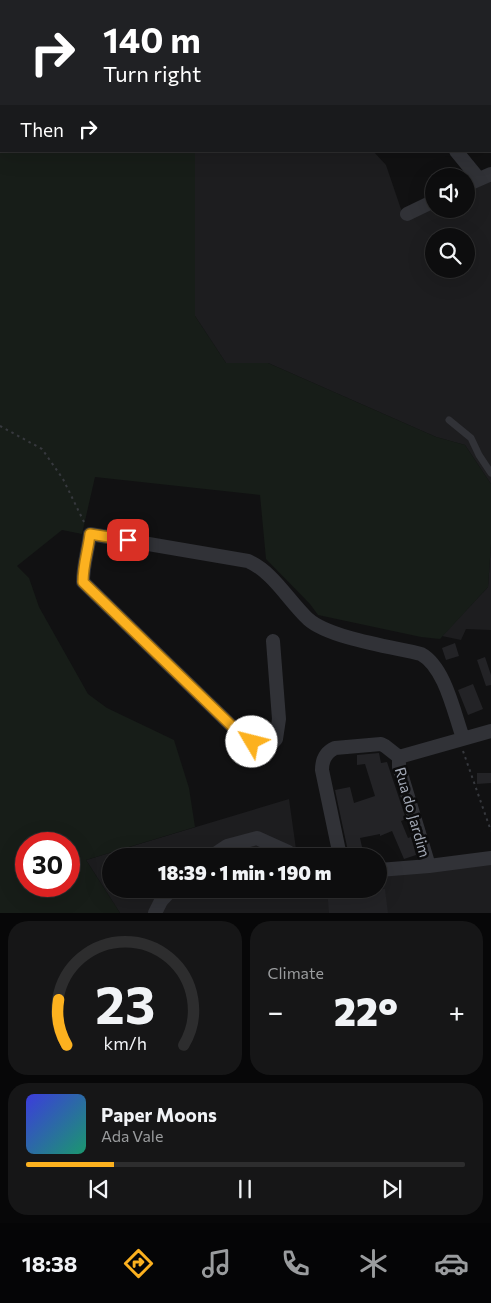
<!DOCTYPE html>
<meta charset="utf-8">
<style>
:root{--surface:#0d0d0e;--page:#161617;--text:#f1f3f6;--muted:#9a9c9e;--line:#2d2d2e;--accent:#fcb11f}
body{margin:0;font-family:Commissioner,sans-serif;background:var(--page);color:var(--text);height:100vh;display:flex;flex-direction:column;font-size:19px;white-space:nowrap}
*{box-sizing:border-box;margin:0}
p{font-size:16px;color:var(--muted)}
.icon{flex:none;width:28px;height:28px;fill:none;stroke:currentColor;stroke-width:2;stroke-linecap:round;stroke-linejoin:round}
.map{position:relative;height:913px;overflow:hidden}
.panel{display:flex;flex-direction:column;gap:8px;padding:8px;background:#070708;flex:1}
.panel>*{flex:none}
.guide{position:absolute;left:0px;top:0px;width:491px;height:152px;box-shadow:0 5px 20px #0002,0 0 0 1px var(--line);background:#202124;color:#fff;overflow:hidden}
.fabs{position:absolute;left:425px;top:168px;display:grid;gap:10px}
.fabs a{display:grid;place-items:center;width:50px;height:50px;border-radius:50%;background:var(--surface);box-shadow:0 5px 20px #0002,0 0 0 1px var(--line);font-size:25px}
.speed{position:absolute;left:15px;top:832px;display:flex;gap:10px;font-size:25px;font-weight:700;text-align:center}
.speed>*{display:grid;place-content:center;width:65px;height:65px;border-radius:50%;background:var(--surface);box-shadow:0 5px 20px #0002,0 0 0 1px var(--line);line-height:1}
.speed .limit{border:8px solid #d22;background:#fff;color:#111}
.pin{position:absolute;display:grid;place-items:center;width:42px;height:42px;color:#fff;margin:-21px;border-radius:10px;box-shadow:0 2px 8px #0006}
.me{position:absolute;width:55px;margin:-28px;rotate:307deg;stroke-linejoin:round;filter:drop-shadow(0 0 4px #0008)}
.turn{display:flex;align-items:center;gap:18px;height:105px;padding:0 20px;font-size:22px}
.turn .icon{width:65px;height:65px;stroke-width:2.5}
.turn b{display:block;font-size:35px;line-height:42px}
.then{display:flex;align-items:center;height:48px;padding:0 20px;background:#0003;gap:10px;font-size:19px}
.big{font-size:38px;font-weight:800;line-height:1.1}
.panel .widget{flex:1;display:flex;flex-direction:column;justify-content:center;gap:8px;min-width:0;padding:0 18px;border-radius:20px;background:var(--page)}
.panel .dial{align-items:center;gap:0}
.dial svg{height:130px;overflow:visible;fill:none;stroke:var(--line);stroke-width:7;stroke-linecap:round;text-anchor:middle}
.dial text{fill:var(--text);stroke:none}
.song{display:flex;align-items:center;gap:15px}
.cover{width:60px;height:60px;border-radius:8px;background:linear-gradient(135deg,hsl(240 70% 55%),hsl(160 70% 35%))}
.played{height:5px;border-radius:2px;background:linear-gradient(90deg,var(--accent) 20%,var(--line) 20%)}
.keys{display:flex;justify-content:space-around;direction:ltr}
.heat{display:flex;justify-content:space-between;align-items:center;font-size:28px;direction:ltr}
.panel .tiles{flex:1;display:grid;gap:8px;grid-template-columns:1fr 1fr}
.widget:last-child{grid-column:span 2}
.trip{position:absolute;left:102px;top:848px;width:285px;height:50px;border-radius:25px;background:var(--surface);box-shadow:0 5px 20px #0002,0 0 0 1px var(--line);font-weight:800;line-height:50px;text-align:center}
.dock{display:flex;height:80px;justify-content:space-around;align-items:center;background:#050506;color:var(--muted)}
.dock .icon{width:35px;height:35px}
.dock .active{color:var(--accent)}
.dock b{font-size:22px;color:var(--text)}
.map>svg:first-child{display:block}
</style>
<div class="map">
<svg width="491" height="913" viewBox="0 0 491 913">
<rect width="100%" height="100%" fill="#111112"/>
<path fill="#1d1d1f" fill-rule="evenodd" d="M195 151H373L386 165 405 221 434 207V209H466V192L491 180V484L465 445 436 437 268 363H226L195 316ZM434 236H466V269H434Z
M491 544V630L466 629 461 640 442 636 488 587Z
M289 799 296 849 299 856H111V889H379V866L491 852V913H120L86 860Z"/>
<path fill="#171d18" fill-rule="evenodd" d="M0 30H1V151H195V316L226 363H268L436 437 465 445 491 484V544L488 587 440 639 421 637 318 615 310 604 266 559 260 495 95 477 82 534 62 530 17 566 29 578 39 607 88 694 107 708 174 740 189 788 195 827 86 860 120 913H0ZM26 844H69V886H26Z"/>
<path fill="#232326" d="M455 643 459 656 446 660 442 648Z
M485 657 491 675V685L486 686 477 660Z
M473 684 483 709 468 715 458 690Z
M379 753 381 763 387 762 406 819 401 821 408 838 411 837 416 855 404 859 392 831 380 836V834L360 838 364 856H349L335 790 350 787 354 803 375 796 365 764 357 765V755Z
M477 773H491V783L477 784Z
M321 847 322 856H308L307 848Z
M327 889H385L388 913H329Z"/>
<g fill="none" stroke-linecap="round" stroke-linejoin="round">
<path stroke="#37393e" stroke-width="2" stroke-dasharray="2.5 4" stroke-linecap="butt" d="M0 426 42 449 63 479 84 522
M463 751 491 831"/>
<path stroke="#313237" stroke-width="7" d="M449 420 471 438 479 455 491 473"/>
<path stroke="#313237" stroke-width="14" d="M286 0 287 1
M424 0 428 1
M359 1 365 0
M476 1V0
M490 21H491
M490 105 491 104
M456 151 479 179
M466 185 491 174
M407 214 434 201
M273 641 279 719 276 739 265 750 239 733 83 582C83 565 88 551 90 534L248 561C273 572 288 600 308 619 329 638 392 647 421 654 445 667 454 713 463 738
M399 757V767L429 866
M399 757 491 731
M212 856 227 846 257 838 288 852 290 856
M340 856 322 770C322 760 326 752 335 748L381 744 385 746 399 757
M379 870 429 866 491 858
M155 913 161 901 172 889"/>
</g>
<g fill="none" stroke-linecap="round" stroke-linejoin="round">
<g stroke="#a47314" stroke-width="12">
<path id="route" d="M128 540 90 534C88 551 83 565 83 582L239 733 252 742"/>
</g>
<use href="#route" stroke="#fcb11f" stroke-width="9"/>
</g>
<g text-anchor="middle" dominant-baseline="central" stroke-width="5" stroke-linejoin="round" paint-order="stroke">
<g font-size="15" fill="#a1a7b4" stroke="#0c0c0d">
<text transform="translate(413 812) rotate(74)">Rua do Jardim</text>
</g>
</g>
</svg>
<div class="fabs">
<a><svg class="icon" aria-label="sound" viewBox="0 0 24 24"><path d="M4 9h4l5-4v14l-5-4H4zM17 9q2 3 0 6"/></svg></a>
<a><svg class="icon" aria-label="search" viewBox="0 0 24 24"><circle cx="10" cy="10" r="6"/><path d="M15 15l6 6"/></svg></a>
</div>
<div class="speed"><div class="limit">30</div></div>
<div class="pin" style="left:128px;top:540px;background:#d93025"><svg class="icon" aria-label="arrive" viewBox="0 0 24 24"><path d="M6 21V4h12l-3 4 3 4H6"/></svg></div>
<svg class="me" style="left:252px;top:742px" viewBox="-20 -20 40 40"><circle r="19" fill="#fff"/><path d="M0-13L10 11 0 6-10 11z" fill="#fcb11f"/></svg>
<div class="trip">18:39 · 1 min · 190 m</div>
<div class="guide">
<div class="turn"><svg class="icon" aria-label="right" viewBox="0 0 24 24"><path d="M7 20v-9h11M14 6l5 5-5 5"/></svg><div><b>140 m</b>Turn right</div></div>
<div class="then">Then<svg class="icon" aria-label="right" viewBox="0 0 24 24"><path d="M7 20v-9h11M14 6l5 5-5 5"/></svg></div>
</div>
</div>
<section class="panel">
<div class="tiles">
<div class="widget dial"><svg viewBox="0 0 100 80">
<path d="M14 69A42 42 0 1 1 86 69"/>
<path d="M14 69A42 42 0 0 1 9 41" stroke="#fcb11f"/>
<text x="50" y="56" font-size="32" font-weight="700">23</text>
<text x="50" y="72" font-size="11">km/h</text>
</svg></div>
<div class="widget"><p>Climate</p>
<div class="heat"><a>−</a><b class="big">22°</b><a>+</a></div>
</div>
<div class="widget">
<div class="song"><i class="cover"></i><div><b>Paper Moons</b><p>Ada Vale</p></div></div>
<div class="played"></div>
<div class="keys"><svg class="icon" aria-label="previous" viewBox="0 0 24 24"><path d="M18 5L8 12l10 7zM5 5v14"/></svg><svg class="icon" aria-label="pause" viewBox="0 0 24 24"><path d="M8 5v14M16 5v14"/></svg><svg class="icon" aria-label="next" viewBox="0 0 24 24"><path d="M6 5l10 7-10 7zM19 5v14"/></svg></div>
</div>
</div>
</section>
<nav class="dock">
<b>18:38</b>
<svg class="icon active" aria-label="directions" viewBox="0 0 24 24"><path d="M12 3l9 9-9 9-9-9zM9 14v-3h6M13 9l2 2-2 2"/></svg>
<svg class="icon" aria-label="music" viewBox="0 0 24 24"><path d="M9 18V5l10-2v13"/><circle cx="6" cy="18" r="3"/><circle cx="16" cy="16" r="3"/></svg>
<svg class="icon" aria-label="phone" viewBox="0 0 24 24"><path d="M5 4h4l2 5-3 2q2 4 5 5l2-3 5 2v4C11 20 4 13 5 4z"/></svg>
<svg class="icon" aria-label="climate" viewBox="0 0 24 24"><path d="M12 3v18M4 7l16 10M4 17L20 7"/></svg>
<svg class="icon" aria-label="car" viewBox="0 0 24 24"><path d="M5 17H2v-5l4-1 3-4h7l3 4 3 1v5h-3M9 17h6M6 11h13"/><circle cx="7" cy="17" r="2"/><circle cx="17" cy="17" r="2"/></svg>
</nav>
